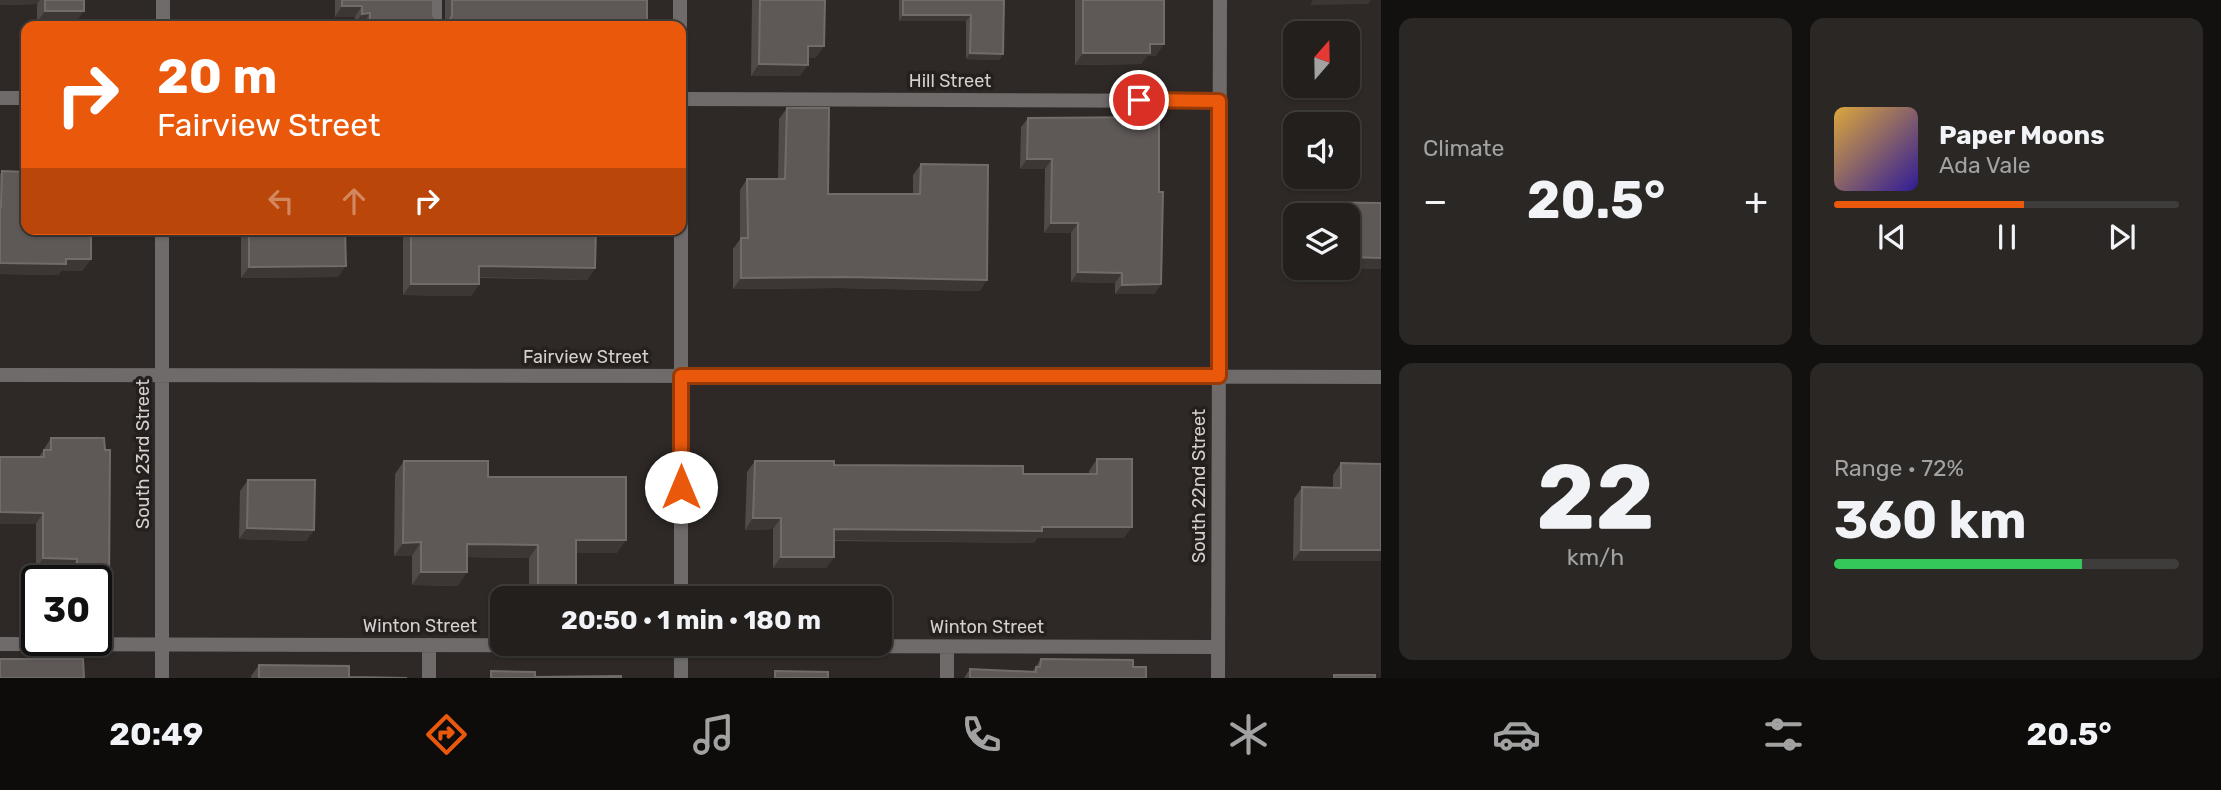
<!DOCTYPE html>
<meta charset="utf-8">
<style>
:root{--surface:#221f1c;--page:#2a2725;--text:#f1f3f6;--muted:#a2a2a3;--line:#3f3d3b;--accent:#ea580c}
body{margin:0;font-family:Rubik,sans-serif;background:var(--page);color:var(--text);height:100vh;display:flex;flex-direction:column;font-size:26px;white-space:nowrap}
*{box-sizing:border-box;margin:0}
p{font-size:23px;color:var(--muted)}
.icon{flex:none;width:38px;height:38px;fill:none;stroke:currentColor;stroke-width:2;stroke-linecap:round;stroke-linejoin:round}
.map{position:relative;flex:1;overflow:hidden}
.sheet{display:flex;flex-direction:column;gap:18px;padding:18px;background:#13110f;width:840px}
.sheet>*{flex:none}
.banner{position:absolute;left:21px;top:21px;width:665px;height:214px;border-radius:14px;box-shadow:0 2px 5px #0004,0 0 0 2px var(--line);background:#ea580c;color:#fff;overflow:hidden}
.needle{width:46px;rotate:20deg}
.fabs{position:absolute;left:1283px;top:21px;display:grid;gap:14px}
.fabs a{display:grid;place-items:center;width:77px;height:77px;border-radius:14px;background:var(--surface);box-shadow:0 2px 5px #0004,0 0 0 2px var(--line);font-size:35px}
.speed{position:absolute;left:21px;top:565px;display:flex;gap:14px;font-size:35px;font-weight:700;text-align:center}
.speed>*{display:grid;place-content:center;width:91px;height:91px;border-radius:50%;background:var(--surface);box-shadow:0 2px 5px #0004,0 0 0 2px var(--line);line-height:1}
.speed .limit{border:4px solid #111;border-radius:10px;background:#fff;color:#111}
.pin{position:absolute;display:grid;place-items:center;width:60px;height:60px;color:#fff;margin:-30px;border:4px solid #fff;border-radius:50%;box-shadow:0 2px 7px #0007}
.me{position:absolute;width:77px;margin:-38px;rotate:0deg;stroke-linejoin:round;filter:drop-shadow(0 0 5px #0008)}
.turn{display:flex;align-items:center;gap:24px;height:147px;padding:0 21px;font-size:32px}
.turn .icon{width:91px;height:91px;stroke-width:2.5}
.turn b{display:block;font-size:49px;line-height:60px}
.lanes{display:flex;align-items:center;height:66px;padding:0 21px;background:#0003;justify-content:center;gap:35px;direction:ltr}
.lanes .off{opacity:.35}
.big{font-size:52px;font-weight:700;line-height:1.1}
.sheet .tile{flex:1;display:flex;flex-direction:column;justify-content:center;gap:10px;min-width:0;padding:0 24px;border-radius:14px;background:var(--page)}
.sheet .dial{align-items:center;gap:0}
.dial b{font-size:91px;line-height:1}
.song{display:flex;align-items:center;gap:21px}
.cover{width:84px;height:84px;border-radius:10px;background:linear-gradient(135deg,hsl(40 70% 55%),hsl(250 70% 35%))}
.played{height:7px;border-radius:4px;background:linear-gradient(90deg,var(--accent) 55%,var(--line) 55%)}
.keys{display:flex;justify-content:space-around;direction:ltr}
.heat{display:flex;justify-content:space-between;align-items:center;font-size:38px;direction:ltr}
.charge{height:10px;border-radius:5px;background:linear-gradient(90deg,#34c759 72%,var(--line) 0)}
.sheet .tiles{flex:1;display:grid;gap:18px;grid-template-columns:repeat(2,1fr)}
.trip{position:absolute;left:490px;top:586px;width:402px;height:70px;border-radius:14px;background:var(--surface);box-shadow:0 2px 5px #0004,0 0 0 2px var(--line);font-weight:700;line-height:70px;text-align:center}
.menu{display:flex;height:112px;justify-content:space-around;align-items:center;background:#0e0c0b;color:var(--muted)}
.menu .icon{width:49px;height:49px}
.menu .on{color:var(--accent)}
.menu b{font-size:32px;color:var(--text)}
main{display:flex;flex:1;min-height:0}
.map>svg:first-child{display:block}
</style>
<main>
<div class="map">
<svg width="1381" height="678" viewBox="0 0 1381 678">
<rect width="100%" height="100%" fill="#2e2926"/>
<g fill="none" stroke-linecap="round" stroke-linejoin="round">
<path stroke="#6e6b6a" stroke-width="14" d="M435 0V26
M0 98H26
M681 99 1219 101
M0 644 1218 647
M429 645V678
M947 678V647"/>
<path stroke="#6e6b6a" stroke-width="14" d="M680 0V26
M163 26V0
M681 222V598
M0 375 1381 377
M681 644V678
M162 678V229
M1218 678 1220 0"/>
</g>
<path fill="#504b48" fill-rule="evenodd" d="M0 0H84L76 22H37V4L0 5Z
M335 0H433V15L437 23 445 24V0H647V26H363V24H354L355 17H335Z
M752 0H825L824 46 815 58H808L800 76H751Z
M899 0H1004L1003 54 999 60 966 59V21H899Z
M1075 0H1164L1156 56H1147L1141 64 1075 65Z
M787 108 828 194H913V175L921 164 980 291 839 288 733 289V249L740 239V190L747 179H778L779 119Z
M1028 118 1159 192 1161 284 1154 294H1115V283L1071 282V233H1044L1045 169H1020L1021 127Z
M2 171 26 229 91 259 82 271H61L58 275 0 274V174Z
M1301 202 1381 203V269H1348L1340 281 1292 280 1293 214ZM1295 215H1348V268H1295Z
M241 229H345L338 277 241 278Z
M403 229H596L595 268 587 280 479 278V284L471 296 403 295Z
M51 438H104L105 450H110L109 586H113V620L105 631H96V581H69L70 570 36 569V524H0V457H39Z
M1097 459 1124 538H1037L1034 543 834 541V557L826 568H773V529L745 530 747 472 755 461 1023 474H1089V471Z
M404 461 488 477 617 553H576V598H529V558L467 557 458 586 412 585V556H394L395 474Z
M1341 463 1381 464 1293 561 1294 499 1302 487 1333 488V475Z
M248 480 314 530 306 541 239 539 240 491Z
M1041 659 1133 667 1146 678H964L970 669 1032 672Z
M259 665 349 677 407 678H251V676Z"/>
<path fill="#3c3734" d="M0 0H40L37 4 0 5Z
M1313 0H1371L1368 4 1310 5Z
M342 6H362L355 17H335Z
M45 11H84L76 22H37Z
M370 13 363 24H354L362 14Z
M903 15H971L966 21H899Z
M1150 44H1164L1156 56H1147L1141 64 1075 65 1083 53Z
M808 46H824L815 58H800Z
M970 53 1003 54 999 60 966 59Z
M759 64 808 65 800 76H751Z
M1027 159H1052L1045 169H1020Z
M1051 223H1078L1071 233H1044Z
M1348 257 1381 258V269H1340Z
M66 259H91L82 271H61L58 275 0 274V263Z
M346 266 338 277 241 278 249 267Z
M479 266 595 268 587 280 471 277Z
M1300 269H1348L1340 281 1292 280Z
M1078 272 1122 273 1115 283 1071 282Z
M846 277 987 280 980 291 839 288 733 289 741 278Z
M411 284H479L471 296 403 295Z
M1161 284 1154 294H1115L1122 285Z
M0 512 43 513 36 524H0Z
M753 518H781L773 529 745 530Z
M1042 527H1132L1124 538H1037L1034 543 826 540 834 529Z
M247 528 314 530 306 541 239 539Z
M576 540H626L617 553H566Z
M421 542 412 556H394L403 543Z
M467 544 538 545 529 558 458 557Z
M1301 550H1381V561H1293Z
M781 557H834L826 568H773Z
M43 558 77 559 70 570 36 569Z
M421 572H467L458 586 412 585Z
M96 620H113L105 631H96Z"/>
<path fill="#5e5957" stroke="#716c6a" stroke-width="2" d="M45 0H84V11H45Z
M342 0H433V15L437 23 447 24 452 16V0H647V26H370V13L362 14V6H342Z
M760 0H825L824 46H808V65L759 64Z
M903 0H1004L1003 54 970 53 971 15H903Z
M1083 0H1164V44H1150V53H1083Z
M787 108H829L828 194H920L921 164 988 165 987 280 846 277 741 278V238H748L747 179H785Z
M1159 117V192H1163L1161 284 1122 285V273L1078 272V223H1051L1052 159H1027L1028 118Z
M2 171 26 172V229H91V259H66V264L0 263V207H1Z
M1301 202 1381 203V258L1348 257V269H1300L1348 268V215H1300Z
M249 229H345L346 266 249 267Z
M411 229H596L595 268 479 266V284H411Z
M51 438H104L105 450H110L109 586H113V620H96V581H77V559L43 558V513L0 512V457H44V450H51Z
M1097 459H1132V527H1042V531L834 529V557H781V518H753L755 461H834V465L1023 466V474H1097Z
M404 461H488V477H626V540H576V598H538V545L467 544V572H421V542L403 543Z
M1341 463 1381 464V550H1301L1302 487 1341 488Z
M248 480H315L314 530 247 528Z
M0 659H83L84 678H0Z
M1041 659 1133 660V667H1146V678H970V669L1036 672V667H1040Z
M259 665 349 666V677L407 678H259Z
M491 671 535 672V677L621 676V678H491Z
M775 671 828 672V678H775Z
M1334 675H1375V678H1334Z"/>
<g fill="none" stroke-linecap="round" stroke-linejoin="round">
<g stroke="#983908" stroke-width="18">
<path id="route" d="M681 487V376H1219V101L1139 100"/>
</g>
<use href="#route" stroke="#ea580c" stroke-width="12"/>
</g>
<g text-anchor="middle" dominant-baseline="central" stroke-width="7" stroke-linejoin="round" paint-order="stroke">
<g font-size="18" fill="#d4d0cf" stroke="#25201d">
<text x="950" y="81">Hill Street</text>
<text x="586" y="357">Fairview Street</text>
<text transform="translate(143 454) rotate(-90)">South 23rd Street</text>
<text transform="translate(1199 486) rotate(-90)">South 22nd Street</text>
<text x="420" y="626">Winton Street</text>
<text x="987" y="627">Winton Street</text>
</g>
</g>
</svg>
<div class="fabs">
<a><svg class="needle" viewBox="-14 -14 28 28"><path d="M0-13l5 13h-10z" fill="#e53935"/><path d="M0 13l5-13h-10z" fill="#a2a2a3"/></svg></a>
<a><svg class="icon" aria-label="sound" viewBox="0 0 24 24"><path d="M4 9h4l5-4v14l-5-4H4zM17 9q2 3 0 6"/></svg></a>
<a><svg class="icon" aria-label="layers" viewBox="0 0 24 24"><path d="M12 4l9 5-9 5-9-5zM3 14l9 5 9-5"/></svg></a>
</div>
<div class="speed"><div class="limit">30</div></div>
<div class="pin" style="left:1139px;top:100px;background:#d93025"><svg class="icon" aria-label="arrive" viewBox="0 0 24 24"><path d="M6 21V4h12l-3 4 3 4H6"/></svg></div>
<svg class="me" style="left:681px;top:487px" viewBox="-20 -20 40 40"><circle r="19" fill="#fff"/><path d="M0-13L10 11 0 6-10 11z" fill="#ea580c"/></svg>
<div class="trip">20:50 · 1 min · 180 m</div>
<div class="banner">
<div class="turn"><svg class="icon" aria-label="right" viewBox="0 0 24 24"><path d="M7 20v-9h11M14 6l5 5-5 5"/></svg><div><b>20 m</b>Fairview Street</div></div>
<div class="lanes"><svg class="icon off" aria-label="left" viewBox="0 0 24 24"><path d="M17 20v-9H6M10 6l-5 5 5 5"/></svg><svg class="icon off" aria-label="ahead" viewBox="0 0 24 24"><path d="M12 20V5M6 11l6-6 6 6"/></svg><svg class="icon" aria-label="right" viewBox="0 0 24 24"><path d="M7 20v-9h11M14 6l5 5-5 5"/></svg></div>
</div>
</div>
<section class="sheet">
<div class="tiles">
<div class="tile"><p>Climate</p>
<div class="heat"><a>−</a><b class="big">20.5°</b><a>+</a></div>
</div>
<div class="tile">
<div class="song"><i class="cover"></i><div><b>Paper Moons</b><p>Ada Vale</p></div></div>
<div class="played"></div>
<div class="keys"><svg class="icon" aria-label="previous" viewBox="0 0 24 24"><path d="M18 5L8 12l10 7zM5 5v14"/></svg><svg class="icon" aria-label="pause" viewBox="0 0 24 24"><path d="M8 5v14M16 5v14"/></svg><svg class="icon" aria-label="next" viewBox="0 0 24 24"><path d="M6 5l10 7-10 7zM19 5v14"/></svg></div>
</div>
<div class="tile dial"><b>22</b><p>km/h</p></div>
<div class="tile"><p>Range · 72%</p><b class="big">360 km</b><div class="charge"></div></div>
</div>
</section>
</main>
<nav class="menu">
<b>20:49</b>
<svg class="icon on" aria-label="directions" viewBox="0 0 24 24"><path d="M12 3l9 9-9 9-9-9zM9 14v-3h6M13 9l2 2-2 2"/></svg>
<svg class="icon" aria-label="music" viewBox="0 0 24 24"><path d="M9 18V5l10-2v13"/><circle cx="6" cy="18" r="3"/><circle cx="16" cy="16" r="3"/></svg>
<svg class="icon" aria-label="phone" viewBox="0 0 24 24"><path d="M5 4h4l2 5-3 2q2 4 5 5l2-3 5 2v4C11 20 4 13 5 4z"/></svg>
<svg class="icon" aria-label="climate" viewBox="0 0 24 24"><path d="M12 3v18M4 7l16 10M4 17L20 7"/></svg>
<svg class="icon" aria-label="car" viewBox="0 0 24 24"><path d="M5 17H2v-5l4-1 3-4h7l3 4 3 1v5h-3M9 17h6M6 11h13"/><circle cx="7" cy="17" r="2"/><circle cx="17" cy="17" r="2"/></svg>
<svg class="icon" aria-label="filters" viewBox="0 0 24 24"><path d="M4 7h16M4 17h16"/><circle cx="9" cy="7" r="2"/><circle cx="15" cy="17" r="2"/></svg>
<b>20.5°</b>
</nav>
